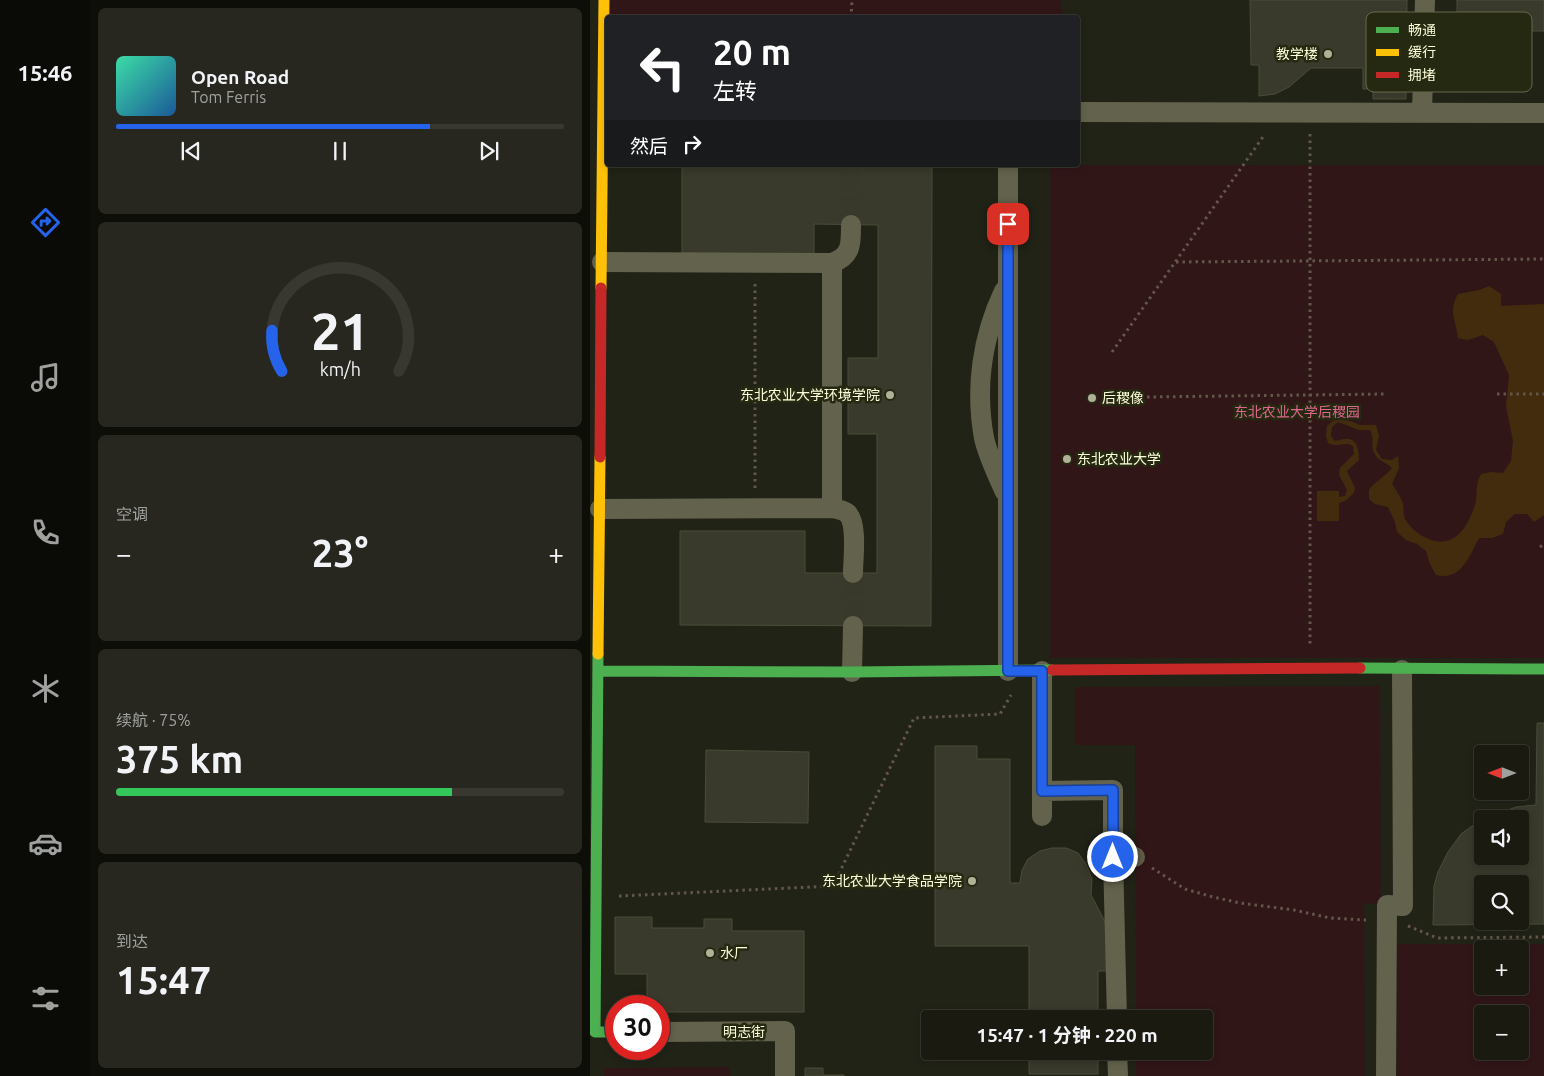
<!DOCTYPE html>
<html lang="zh">
<meta charset="utf-8">
<style>
:root{--surface:#1a1a11;--page:#27271f;--text:#f1f3f6;--muted:#9fa19f;--line:#383831;--accent:#2563eb}
body{margin:0;font-family:Ubuntu,"Noto Sans SC",sans-serif;background:var(--page);color:var(--text);height:100vh;display:flex;flex-direction:column;font-size:19px;white-space:nowrap}
*{box-sizing:border-box;margin:0}
p{font-size:16px;color:var(--muted)}
.icon{flex:none;width:28px;height:28px;fill:none;stroke:currentColor;stroke-width:2;stroke-linecap:round;stroke-linejoin:round}
.map{position:relative;flex:1;overflow:hidden}
.details{display:flex;flex-direction:column;gap:8px;padding:8px;background:#0e0e09;width:500px}
.details>*{flex:none}
.top-card{position:absolute;left:15px;top:15px;width:475px;height:152px;border-radius:5px;box-shadow:0 2px 8px #0003,0 0 0 1px var(--line);background:#202124;color:#fff;overflow:hidden}
.needle{width:32px;rotate:270deg}
.tools{position:absolute;left:884px;top:745px;display:grid;gap:10px}
.tools a{display:grid;place-items:center;width:55px;height:55px;border-radius:5px;background:var(--surface);box-shadow:0 2px 8px #0003,0 0 0 1px var(--line);font-size:25px}
.speed{position:absolute;left:15px;top:995px;display:flex;gap:10px;font-size:25px;font-weight:700;text-align:center}
.speed>*{display:grid;place-content:center;width:65px;height:65px;border-radius:50%;background:var(--surface);box-shadow:0 2px 8px #0003,0 0 0 1px var(--line);line-height:1}
.speed .limit{border:8px solid #d22;background:#fff;color:#111}
.pin{position:absolute;display:grid;place-items:center;width:42px;height:42px;color:#fff;margin:-21px;border-radius:10px;box-shadow:0 2px 8px #0006}
.me{position:absolute;width:55px;margin:-28px;rotate:0deg;stroke-linejoin:round;filter:drop-shadow(0 0 4px #0008)}
.turn{display:flex;align-items:center;gap:18px;height:105px;padding:0 25px;font-size:22px}
.turn .icon{width:65px;height:65px;stroke-width:2.5}
.turn b{display:block;font-size:35px;line-height:42px}
.then{display:flex;align-items:center;height:48px;padding:0 25px;background:#0003;gap:10px;font-size:19px}
.big{font-size:38px;font-weight:700;line-height:1.1}
.details .widget{flex:1;display:flex;flex-direction:column;justify-content:center;gap:8px;min-width:0;padding:0 18px;border-radius:8px;background:var(--page)}
.details .dial{align-items:center;gap:0}
.dial svg{height:130px;overflow:visible;fill:none;stroke:var(--line);stroke-width:7;stroke-linecap:round;text-anchor:middle}
.dial text{fill:var(--text);stroke:none}
.song{display:flex;align-items:center;gap:15px}
.cover{width:60px;height:60px;border-radius:8px;background:linear-gradient(135deg,hsl(160 70% 55%),hsl(210 70% 35%))}
.played{height:5px;border-radius:2px;background:linear-gradient(90deg,var(--accent) 70%,var(--line) 70%)}
.keys{display:flex;justify-content:space-around;direction:ltr}
.heat{display:flex;justify-content:space-between;align-items:center;font-size:28px;direction:ltr}
.charge{height:8px;border-radius:4px;background:linear-gradient(90deg,#34c759 75%,var(--line) 0)}
.trip{position:absolute;left:331px;top:1010px;width:292px;height:50px;border-radius:5px;background:var(--surface);box-shadow:0 2px 8px #0003,0 0 0 1px var(--line);font-weight:700;line-height:50px;text-align:center}
main{display:flex;flex:1;min-height:0}
.dock{display:flex;flex-direction:column;width:90px;justify-content:space-around;align-items:center;background:#0a0a07;color:var(--muted)}
.dock .icon{width:35px;height:35px}
.dock .current{color:var(--accent)}
.dock b{font-size:22px;color:var(--text)}
.map>svg:first-child{display:block}
</style>
<main>
<nav class="dock">
<b>15:46</b>
<svg class="icon current" aria-label="directions" viewBox="0 0 24 24"><path d="M12 3l9 9-9 9-9-9zM9 14v-3h6M13 9l2 2-2 2"/></svg>
<svg class="icon" aria-label="music" viewBox="0 0 24 24"><path d="M9 18V5l10-2v13"/><circle cx="6" cy="18" r="3"/><circle cx="16" cy="16" r="3"/></svg>
<svg class="icon" aria-label="phone" viewBox="0 0 24 24"><path d="M5 4h4l2 5-3 2q2 4 5 5l2-3 5 2v4C11 20 4 13 5 4z"/></svg>
<svg class="icon" aria-label="climate" viewBox="0 0 24 24"><path d="M12 3v18M4 7l16 10M4 17L20 7"/></svg>
<svg class="icon" aria-label="car" viewBox="0 0 24 24"><path d="M5 17H2v-5l4-1 3-4h7l3 4 3 1v5h-3M9 17h6M6 11h13"/><circle cx="7" cy="17" r="2"/><circle cx="17" cy="17" r="2"/></svg>
<svg class="icon" aria-label="filters" viewBox="0 0 24 24"><path d="M4 7h16M4 17h16"/><circle cx="9" cy="7" r="2"/><circle cx="15" cy="17" r="2"/></svg>
</nav>
<section class="details">
<div class="widget">
<div class="song"><i class="cover"></i><div><b>Open Road</b><p>Tom Ferris</p></div></div>
<div class="played"></div>
<div class="keys"><svg class="icon" aria-label="previous" viewBox="0 0 24 24"><path d="M18 5L8 12l10 7zM5 5v14"/></svg><svg class="icon" aria-label="pause" viewBox="0 0 24 24"><path d="M8 5v14M16 5v14"/></svg><svg class="icon" aria-label="next" viewBox="0 0 24 24"><path d="M6 5l10 7-10 7zM19 5v14"/></svg></div>
</div>
<div class="widget dial"><svg viewBox="0 0 100 80">
<path d="M14 69A42 42 0 1 1 86 69"/>
<path d="M14 69A42 42 0 0 1 8 44" stroke="#2563eb"/>
<text x="50" y="56" font-size="32" font-weight="700">21</text>
<text x="50" y="72" font-size="11">km/h</text>
</svg></div>
<div class="widget"><p>空调</p>
<div class="heat"><a>−</a><b class="big">23°</b><a>+</a></div>
</div>
<div class="widget"><p>续航 · 75%</p><b class="big">375 km</b><div class="charge"></div></div>
<div class="widget"><p>到达</p><b class="big">15:47</b></div>
</section>
<div class="map">
<svg width="954" height="1076" viewBox="0 0 954 1076">
<rect width="100%" height="100%" fill="#222317"/>
<path fill="#311618" fill-rule="evenodd" d="M14 0H472L471 18H18Z
M460 165H954V658H460Z
M790 686 791 903 774 904 775 1076H546V1051H615V1019H546L545 745H485V687Z
M807 944H954V1076H807ZM892 949H930V986H892ZM892 1014H930V1051H892Z
M140 1067V1076H14V1068Z"/>
<path fill="#432c0d" d="M899 286 911 294V306L954 304V515L944 522 937 514H925L916 522 913 534 902 538H889C879 557 871 581 846 575L840 564 836 551 827 544 816 540 807 532 805 522 798 507 785 504 779 499V490C785 481 795 477 802 468 796 462 788 461 784 453 780 444 785 439 780 430H769L748 422 742 427 741 436 745 441C749 441 754 438 758 439 768 440 769 452 769 460L757 471 765 488 764 493 755 501 749 503V521H727V491H749V497L755 496 757 490 749 475 750 468 764 454 763 446C754 441 748 448 738 443L736 436 737 426 746 418 755 419 770 425H786L789 435 786 450 792 459 802 460 808 456 809 468 802 484C806 490 811 497 813 504 814 509 813 515 815 519 824 535 849 549 865 537 875 531 880 518 884 508 889 496 884 487 891 474L901 472 913 473 921 461 923 441 916 406 919 375 904 342 893 335 878 340 868 338C866 320 858 312 868 294L889 290Z"/>
<path fill="#393a2b" stroke="#4a4d39" fill-rule="evenodd" d="M660 0H817L816 99H783V89H773V68H721L699 87 685 94 669 96V65H661Z
M867 0H954V31H937L936 80 867 79Z
M92 165H342L341 626 90 625V531H215V573H287V434H258V358H288V225L224 224V254L92 253Z
M947 723H954V924L843 925 844 886 848 872 858 852 871 834 892 819V856H930V819H893L926 807 946 805ZM892 884H930V921H892Z
M345 746H387V759H420V883H430L432 870 438 859 450 851 462 848H476L488 853 496 864 502 879 501 895 519 929V971H508V1019H439V946H345Z
M116 750 219 752 218 823 115 822Z
M25 917H62V928H114V919H142V931H214V1012H69V1006H57V974H25Z
M439 1051H508V1074H439Z
M215 1068H233V1075H254V1076H215Z"/>
<g fill="none" stroke-linecap="round" stroke-linejoin="round">
<path stroke="#38392a" stroke-width="20" stroke-dasharray="20 10" stroke-linecap="butt" d="M260 165 261 225
M263 626V573"/>
<path stroke="#63564a" stroke-width="3" stroke-dasharray="2.5 4" stroke-linecap="butt" d="M261 18 262 0
M720 134V645
M586 262 954 259
M522 352 675 134
M907 394H954
M557 397 796 394
M165 488V284
M950 547 954 544
M562 868 595 889 623 897 650 903 704 910 740 918 776 920
M29 896 243 886 324 718 410 714 421 695
M818 926 847 938 954 937"/>
<path stroke="#63624c" stroke-width="20" d="M488 112 954 113
M832 113 835 0
M418 165V671
M12 262 242 263
M414 291C392 337 385 388 394 438 398 456 407 474 415 492
M242 508V263C262 256 261 243 261 225
M10 509 242 508C247 509 253 510 257 513 268 523 263 559 263 573
M452 671V816
M262 672 263 626
M452 791 523 790V857L527 1019
M523 857H545
M69 1032 195 1031V1076
M527 1051 528 1076
M796 1076 797 905 813 906 812 670"/>
<path stroke="#4caf50" stroke-width="11" d="M8 654 5 1032H26
M770 668 954 669
M8 671 262 672 462 670"/>
<path stroke="#ffc107" stroke-width="11" d="M11 288 14 0
M8 654 10 457"/>
<path stroke="#c62828" stroke-width="11" d="M10 457 11 288
M462 670 770 668"/>
</g>
<g fill="none" stroke-linecap="round" stroke-linejoin="round">
<g stroke="#184099" stroke-width="12">
<path id="route" d="M418 224V671H452V791L523 790V857"/>
</g>
<use href="#route" stroke="#2563eb" stroke-width="9"/>
</g>
<g fill="#b0b196" stroke="#262911" stroke-width="2">
<circle cx="738" cy="54" r="5"/>
<circle cx="300" cy="395" r="5"/>
<circle cx="502" cy="398" r="5"/>
<circle cx="477" cy="459" r="5"/>
<circle cx="382" cy="881" r="5"/>
<circle cx="120" cy="953" r="5"/>
</g>
<g text-anchor="middle" dominant-baseline="central" stroke-width="5" stroke-linejoin="round" paint-order="stroke">
<g font-size="14" fill="#fdfeda" stroke="#262911" text-anchor="end">
<text x="728" y="54">教学楼</text>
<text x="290" y="395">东北农业大学环境学院</text>
<text x="512" y="398" text-anchor="start">后稷像</text>
<text x="487" y="459" text-anchor="start">东北农业大学</text>
<text x="372" y="881">东北农业大学食品学院</text>
<text x="130" y="953" text-anchor="start">水厂</text>
</g>
<g font-size="14" fill="#de668d" stroke="#262911">
<text x="707" y="412">东北农业大学后稷园</text>
</g>
<g font-size="14" fill="#fdfeda" stroke="#262911">
<text x="154" y="1032">明志街</text>
</g>
</g>
<rect x="776" y="12" width="166" height="80" rx="8" fill="#262911" stroke="#66694d" stroke-width="1"/>
<rect x="786" y="27" width="23" height="6" fill="#4caf50"/>
<rect x="786" y="49" width="23" height="7" fill="#ffc107"/>
<rect x="786" y="72" width="23" height="6" fill="#c62828"/>
<g font-size="14" fill="#fdfeda">
<text x="818" y="35">畅通</text>
<text x="818" y="57">缓行</text>
<text x="818" y="80">拥堵</text>
</g>
</svg>
<div class="tools">
<a><svg class="needle" viewBox="-14 -14 28 28"><path d="M0-13l5 13h-10z" fill="#e53935"/><path d="M0 13l5-13h-10z" fill="#9fa19f"/></svg></a>
<a><svg class="icon" aria-label="sound" viewBox="0 0 24 24"><path d="M4 9h4l5-4v14l-5-4H4zM17 9q2 3 0 6"/></svg></a>
<a><svg class="icon" aria-label="search" viewBox="0 0 24 24"><circle cx="10" cy="10" r="6"/><path d="M15 15l6 6"/></svg></a>
<a>+</a>
<a>−</a>
</div>
<div class="speed"><div class="limit">30</div></div>
<div class="pin" style="left:418px;top:224px;background:#d93025"><svg class="icon" aria-label="arrive" viewBox="0 0 24 24"><path d="M6 21V4h12l-3 4 3 4H6"/></svg></div>
<svg class="me" style="left:523px;top:857px" viewBox="-20 -20 40 40"><circle r="17" fill="#2563eb" stroke="#fff" stroke-width="3"/><path d="M0-11L8 9 0 5-8 9z" fill="#fff"/></svg>
<div class="trip">15:47 · 1 分钟 · 220 m</div>
<div class="top-card">
<div class="turn"><svg class="icon" aria-label="left" viewBox="0 0 24 24"><path d="M17 20v-9H6M10 6l-5 5 5 5"/></svg><div><b>20 m</b>左转</div></div>
<div class="then">然后<svg class="icon" aria-label="right" viewBox="0 0 24 24"><path d="M7 20v-9h11M14 6l5 5-5 5"/></svg></div>
</div>
</div>
</main>
